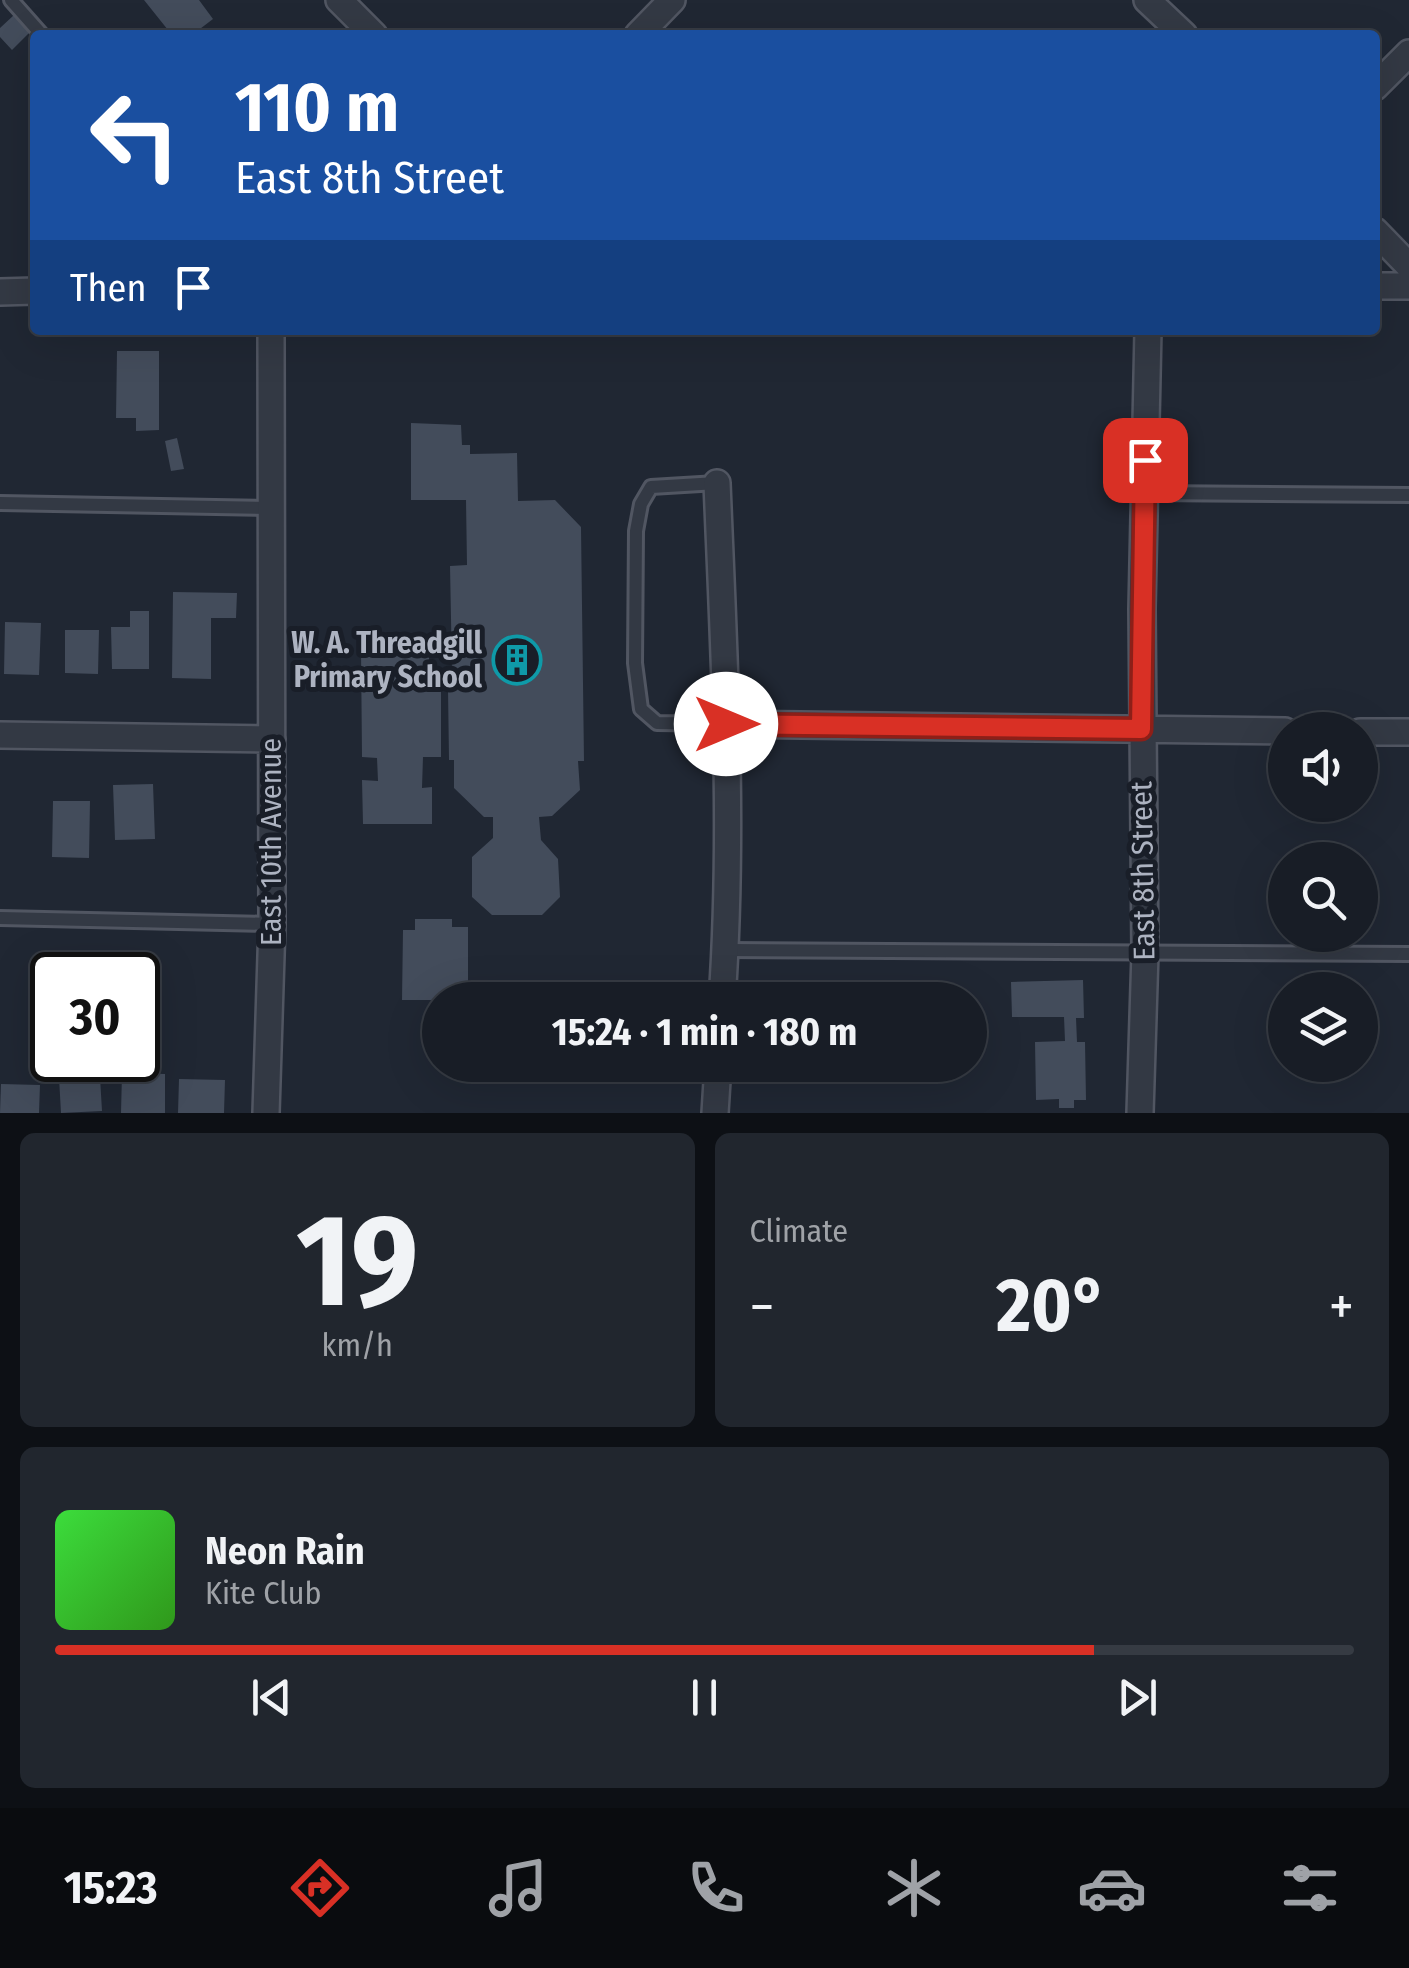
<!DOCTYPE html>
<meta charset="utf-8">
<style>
:root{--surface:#181d26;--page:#21262e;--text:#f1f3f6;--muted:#9fa2a7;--line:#363b43;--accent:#d93025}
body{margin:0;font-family:"Fira Sans Condensed",sans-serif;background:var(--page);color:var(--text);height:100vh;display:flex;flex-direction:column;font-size:38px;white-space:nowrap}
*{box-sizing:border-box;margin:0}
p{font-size:32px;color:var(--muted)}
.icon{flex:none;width:55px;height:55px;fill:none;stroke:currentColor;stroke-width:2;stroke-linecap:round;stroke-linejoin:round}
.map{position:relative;height:1113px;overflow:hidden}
.drawer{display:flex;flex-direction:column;gap:20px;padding:20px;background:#0d1015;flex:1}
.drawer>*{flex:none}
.guide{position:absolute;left:30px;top:30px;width:1350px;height:305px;border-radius:10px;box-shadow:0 10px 40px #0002,0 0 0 2px var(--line);background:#1a4fa0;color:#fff;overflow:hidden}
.buttons{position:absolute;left:1268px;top:712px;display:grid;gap:20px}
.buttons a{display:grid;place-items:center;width:110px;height:110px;border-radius:50%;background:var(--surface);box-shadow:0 10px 40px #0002,0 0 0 2px var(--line);font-size:50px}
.speed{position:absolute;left:30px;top:952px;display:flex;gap:20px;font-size:50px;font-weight:700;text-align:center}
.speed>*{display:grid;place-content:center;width:130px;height:130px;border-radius:50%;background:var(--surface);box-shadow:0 10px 40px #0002,0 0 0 2px var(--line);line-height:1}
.speed .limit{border:5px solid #111;border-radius:15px;background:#fff;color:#111}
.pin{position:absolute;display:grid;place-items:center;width:85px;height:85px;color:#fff;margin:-42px;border-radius:20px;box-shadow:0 5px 15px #0006}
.me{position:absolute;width:110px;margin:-55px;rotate:90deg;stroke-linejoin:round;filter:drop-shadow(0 0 8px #0008)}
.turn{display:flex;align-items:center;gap:35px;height:210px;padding:0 40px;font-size:45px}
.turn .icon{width:130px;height:130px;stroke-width:2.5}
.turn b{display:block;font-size:70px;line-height:85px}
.then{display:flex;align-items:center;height:95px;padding:0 40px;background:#0003;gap:20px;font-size:38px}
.big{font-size:75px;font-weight:700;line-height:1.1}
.drawer .card{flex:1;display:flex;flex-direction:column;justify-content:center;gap:15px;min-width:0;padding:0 35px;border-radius:15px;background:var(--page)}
.drawer .dial{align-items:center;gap:0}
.dial b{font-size:130px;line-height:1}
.song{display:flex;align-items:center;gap:30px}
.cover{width:120px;height:120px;border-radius:15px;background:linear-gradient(135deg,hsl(120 70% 55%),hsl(110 70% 35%))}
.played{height:10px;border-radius:5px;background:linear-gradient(90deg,var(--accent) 80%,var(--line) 80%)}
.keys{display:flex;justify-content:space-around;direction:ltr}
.heat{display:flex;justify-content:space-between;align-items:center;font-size:55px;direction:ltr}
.drawer .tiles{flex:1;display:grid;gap:20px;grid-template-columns:1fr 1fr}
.card:last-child{grid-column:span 2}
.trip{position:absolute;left:422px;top:982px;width:565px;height:100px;border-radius:50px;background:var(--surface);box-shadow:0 10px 40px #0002,0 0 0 2px var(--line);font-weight:700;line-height:100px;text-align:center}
.dock{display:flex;height:160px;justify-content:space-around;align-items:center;background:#0a0c0f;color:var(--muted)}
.dock .icon{width:70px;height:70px}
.dock .selected{color:var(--accent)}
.dock b{font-size:45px;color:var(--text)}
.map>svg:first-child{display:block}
</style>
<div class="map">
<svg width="1409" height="1113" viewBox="0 0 1409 1113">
<rect width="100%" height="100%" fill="#202733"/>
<path fill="#434c5b" d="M144 0H199L213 19 192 35H172Z
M14 15 30 32 12 50 0 37V28Z
M29 185H35V214H28Z
M117 351H159V430L136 431V418H116Z
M411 423 461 425 462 445H470V454L517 453 518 501 555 500 581 527 584 761H578L580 790 552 816 539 817 541 840 558 859 560 897 542 915H492L472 897V857L493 838V817H484L454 788V760H449L448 689H441V757H423L422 788 432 787V824H363L362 780 378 781 377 758 362 757 361 650H396V639L429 640V671H452L450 566 467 565 466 500H411Z
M177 438 184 469 171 471 165 441Z
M173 592 237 593 236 618H211V679L172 678Z
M130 611H149V669H112L111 627H130Z
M5 622 41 623 39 675 4 674Z
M65 630H99L98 674 65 673Z
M153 784 155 839 115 840 113 785Z
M53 801H90L89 858 52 857Z
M415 919H452V927H468V988L464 987V1000H402L403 930H415Z
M1083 980 1084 1018H1076L1077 1042H1085L1086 1100H1074V1108H1059V1099L1036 1100 1035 1042 1065 1041 1064 1017H1012L1011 982Z
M58 1060H99L102 1111 61 1113Z
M122 1073 165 1074V1113H121Z
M179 1079 225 1080 224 1113H178Z
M1 1084 40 1085 39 1113H0Z"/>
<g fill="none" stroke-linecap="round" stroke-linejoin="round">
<g stroke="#515662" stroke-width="18">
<path id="lane" d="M11 0 42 35
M717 483 651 487 641 504 636 531 635 663 641 709 657 723 726 724
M1145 493 1409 495
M0 503 271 508
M0 918 272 924
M726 950 1409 954"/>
</g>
<g stroke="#515662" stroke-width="30">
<path id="street" d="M339 0 374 35
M1147 0 1184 35
M638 35 672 0
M1375 87 1409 53
M1375 231 1409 266
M1375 286H1409
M0 292 35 291
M717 483C724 655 734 828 722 1000
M726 724 1285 731
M1360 732H1409
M0 735 272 739
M266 1113 272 924 271 330
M715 1113 718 1065
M1140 1113 1145 953 1142 609 1148 330"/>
</g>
<use href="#lane" stroke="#333944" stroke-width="12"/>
<use href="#street" stroke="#333944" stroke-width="25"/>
</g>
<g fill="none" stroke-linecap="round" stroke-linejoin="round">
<g stroke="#8d1f18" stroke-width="25">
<path id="route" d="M726 724 1141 729 1145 460"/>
</g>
<use href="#route" stroke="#d93025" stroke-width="18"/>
</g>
<defs>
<g id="building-ring" transform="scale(2.5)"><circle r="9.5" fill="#191e28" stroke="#0f9aa8" stroke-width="1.5"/><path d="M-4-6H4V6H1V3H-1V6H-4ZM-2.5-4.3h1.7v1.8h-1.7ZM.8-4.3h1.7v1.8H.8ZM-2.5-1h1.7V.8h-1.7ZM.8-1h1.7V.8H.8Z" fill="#0f9aa8"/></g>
</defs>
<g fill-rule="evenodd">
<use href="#building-ring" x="517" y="660"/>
</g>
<g text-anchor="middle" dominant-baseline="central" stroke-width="10" stroke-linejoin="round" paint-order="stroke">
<g font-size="30" font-weight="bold" fill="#adb3c1" stroke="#191e28" text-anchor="end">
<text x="482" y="643">W. A. Threadgill<tspan x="482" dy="34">Primary School</tspan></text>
</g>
<g font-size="30" fill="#adb3c1" stroke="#191e28">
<text transform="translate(271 842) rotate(-90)">East 10th Avenue</text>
<text transform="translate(1143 871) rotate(-91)">East 8th Street</text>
</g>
</g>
</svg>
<div class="buttons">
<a><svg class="icon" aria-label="sound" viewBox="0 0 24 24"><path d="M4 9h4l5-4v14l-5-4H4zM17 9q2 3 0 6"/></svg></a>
<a><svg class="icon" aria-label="search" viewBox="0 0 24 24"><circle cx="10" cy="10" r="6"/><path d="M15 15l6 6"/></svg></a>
<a><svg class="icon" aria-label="layers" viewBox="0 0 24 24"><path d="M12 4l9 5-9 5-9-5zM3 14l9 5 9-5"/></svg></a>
</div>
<div class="speed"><div class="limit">30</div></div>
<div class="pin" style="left:1145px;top:460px;background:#d93025"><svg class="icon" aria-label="arrive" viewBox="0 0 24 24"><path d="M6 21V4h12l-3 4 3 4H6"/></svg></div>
<svg class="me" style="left:726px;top:724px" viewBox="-20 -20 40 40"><circle r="19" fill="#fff"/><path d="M0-13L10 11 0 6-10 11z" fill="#d93025"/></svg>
<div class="trip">15:24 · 1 min · 180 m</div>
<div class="guide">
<div class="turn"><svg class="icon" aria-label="left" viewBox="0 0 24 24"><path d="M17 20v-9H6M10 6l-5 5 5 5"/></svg><div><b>110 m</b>East 8th Street</div></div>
<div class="then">Then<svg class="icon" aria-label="arrive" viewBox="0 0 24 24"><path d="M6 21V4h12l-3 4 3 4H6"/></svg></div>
</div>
</div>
<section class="drawer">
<div class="tiles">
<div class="card dial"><b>19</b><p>km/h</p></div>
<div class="card"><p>Climate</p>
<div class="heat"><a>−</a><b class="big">20°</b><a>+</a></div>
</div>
<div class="card">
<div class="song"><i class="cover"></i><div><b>Neon Rain</b><p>Kite Club</p></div></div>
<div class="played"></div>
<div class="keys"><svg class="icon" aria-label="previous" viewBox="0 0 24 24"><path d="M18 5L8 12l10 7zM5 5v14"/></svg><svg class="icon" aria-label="pause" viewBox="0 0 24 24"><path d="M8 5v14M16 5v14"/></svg><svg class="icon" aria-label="next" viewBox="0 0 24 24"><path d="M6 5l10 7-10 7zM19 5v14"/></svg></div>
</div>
</div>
</section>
<nav class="dock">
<b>15:23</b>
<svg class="icon selected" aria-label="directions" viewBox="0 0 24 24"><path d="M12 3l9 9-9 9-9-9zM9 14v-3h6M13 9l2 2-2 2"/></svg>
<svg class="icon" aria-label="music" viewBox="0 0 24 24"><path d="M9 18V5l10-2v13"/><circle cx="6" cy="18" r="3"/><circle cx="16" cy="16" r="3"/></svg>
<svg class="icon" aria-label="phone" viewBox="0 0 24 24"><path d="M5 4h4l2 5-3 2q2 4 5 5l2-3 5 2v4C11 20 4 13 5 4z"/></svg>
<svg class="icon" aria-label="climate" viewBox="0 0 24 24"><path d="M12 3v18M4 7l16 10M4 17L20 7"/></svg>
<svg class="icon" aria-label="car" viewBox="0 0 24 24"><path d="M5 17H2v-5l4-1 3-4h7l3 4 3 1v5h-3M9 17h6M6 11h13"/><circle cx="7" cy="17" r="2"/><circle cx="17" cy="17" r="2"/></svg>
<svg class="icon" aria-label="filters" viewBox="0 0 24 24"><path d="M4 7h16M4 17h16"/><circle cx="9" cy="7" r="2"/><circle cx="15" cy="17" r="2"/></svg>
</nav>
